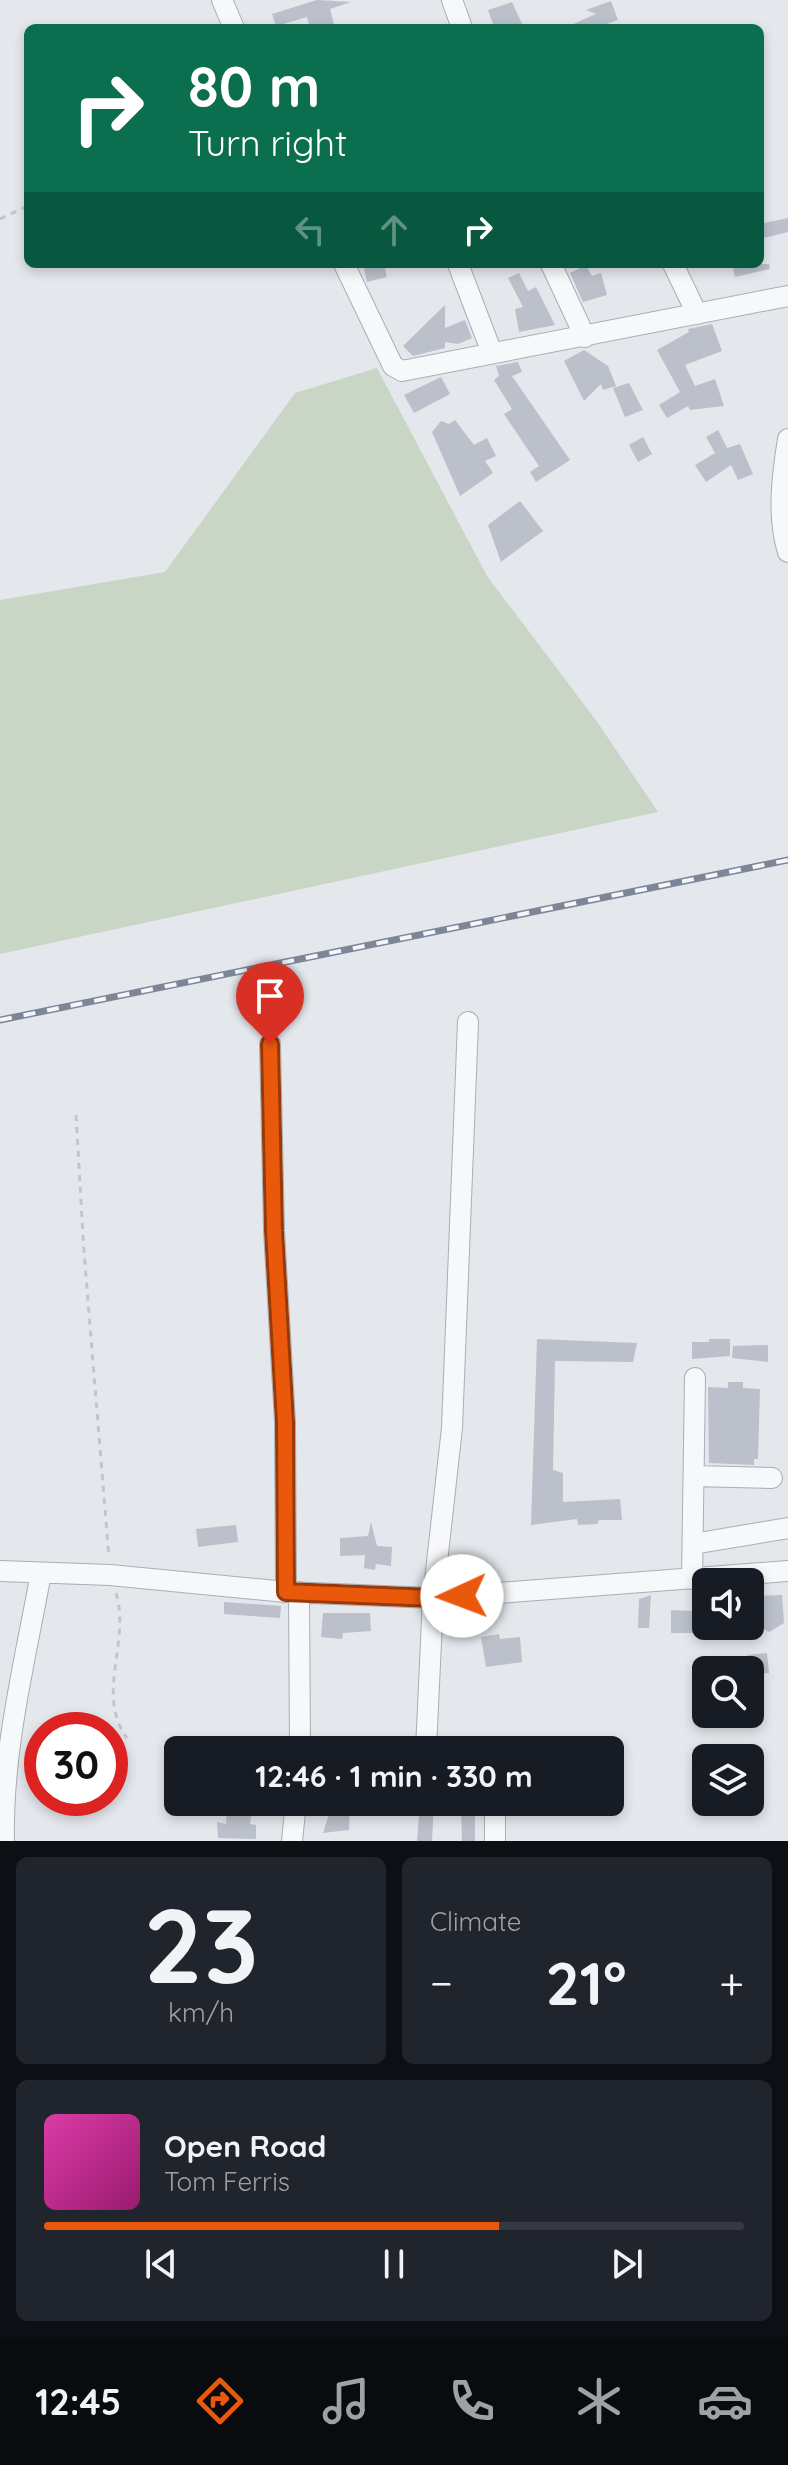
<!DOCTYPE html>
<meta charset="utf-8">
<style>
:root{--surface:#171b24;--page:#20242c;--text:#f1f3f6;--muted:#9ea1a6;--line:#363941;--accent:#ea580c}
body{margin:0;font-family:Quicksand,sans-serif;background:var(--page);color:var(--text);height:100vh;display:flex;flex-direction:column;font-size:30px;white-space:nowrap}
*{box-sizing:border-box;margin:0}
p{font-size:26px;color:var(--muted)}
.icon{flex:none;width:44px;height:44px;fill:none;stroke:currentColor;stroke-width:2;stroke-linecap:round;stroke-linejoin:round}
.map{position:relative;height:1841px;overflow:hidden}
.drawer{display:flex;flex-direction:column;gap:16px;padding:16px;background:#0d0f14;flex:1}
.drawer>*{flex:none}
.banner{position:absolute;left:24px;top:24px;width:740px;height:244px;border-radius:12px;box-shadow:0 4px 12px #0003;background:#0b6e4f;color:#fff;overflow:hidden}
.tools{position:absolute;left:692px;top:1568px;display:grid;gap:16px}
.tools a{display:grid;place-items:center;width:72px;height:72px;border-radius:12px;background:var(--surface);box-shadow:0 4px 12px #0003;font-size:40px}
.speed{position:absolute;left:24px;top:1712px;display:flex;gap:16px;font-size:40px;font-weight:700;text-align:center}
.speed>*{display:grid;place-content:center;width:104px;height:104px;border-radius:50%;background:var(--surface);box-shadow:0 4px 12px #0003;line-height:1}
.speed .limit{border:12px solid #d22;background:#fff;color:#111}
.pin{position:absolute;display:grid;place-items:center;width:68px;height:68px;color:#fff;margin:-82px -34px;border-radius:50% 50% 50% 0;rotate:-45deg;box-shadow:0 0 8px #0007}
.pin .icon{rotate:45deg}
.me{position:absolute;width:88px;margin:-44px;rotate:268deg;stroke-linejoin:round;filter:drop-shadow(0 0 6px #0008)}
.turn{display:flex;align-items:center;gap:28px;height:168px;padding:0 32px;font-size:36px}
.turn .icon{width:104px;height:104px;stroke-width:2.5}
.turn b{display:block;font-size:56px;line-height:68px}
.lanes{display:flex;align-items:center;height:76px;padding:0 32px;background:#0003;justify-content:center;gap:40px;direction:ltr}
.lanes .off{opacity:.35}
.big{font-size:60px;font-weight:700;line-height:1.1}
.drawer .card{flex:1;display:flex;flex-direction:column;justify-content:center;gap:12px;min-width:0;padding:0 28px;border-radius:12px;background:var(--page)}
.drawer .dial{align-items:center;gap:0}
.dial b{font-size:104px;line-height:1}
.song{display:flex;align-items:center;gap:24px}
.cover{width:96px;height:96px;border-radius:12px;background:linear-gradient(135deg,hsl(320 70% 55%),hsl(320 70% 35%))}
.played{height:8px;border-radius:4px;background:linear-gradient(90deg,var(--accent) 65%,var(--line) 65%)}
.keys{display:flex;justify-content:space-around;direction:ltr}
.heat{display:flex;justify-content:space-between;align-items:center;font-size:44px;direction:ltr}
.drawer .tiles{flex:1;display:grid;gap:16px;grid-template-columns:1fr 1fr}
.card:last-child{grid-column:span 2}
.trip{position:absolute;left:164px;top:1736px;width:460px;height:80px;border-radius:12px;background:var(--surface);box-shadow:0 4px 12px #0003;font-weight:700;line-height:80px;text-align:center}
.menu{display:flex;height:128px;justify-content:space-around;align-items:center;background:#090b0e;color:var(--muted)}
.menu .icon{width:56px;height:56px}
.menu .selected{color:var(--accent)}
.menu b{font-size:36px;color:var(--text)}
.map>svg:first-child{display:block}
</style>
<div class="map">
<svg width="788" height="1841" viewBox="0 0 788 1841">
<rect width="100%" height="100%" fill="#e4e7ec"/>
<path fill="#c9d6c5" d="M377 368 487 576 598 723 658 812 0 954V600L165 572 295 393Z"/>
<path fill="#bbc0ca" d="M317 0 351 2 330 9 335 28H310L307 17 276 26 272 14Z
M611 1 618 20 595 28H564L596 14 586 10Z
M512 2 524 28H507L505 24 494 27 488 10Z
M788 218V232L760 239V224Z
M363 264H384L387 277 367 282Z
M732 264H769L770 269 735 277Z
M586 265 592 276 601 273 607 295 583 302 570 273Z
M519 273 528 291 536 287 555 325 519 332 515 309 523 307 508 278Z
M445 305V328L465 320 472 338 458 344 445 342V348L413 356 403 346Z
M712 324 722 351 685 365 695 386 715 379 724 406 690 410 688 406 667 418 659 405 680 392 657 350 689 332 688 329Z
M584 350 608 366 616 386 603 390 601 384 584 401 564 361Z
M518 362 522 372 512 376 570 460 536 482 530 472 539 466 504 414 512 409 494 380 499 376 496 366Z
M441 377 450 394 414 413 404 395Z
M629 383 643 410 625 417 613 388Z
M455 420 474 445 487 438 496 456 485 461 493 473 460 496 432 432 441 421 449 424Z
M718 430 727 448 740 444 753 474 738 480 731 465 706 482 695 465 715 453 706 437Z
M643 437 652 454 638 462 629 445Z
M520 501 543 531 501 562 488 525Z
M537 1339 637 1343 633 1362 555 1361 553 1470 563 1473V1502L620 1499 622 1520H599L597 1524 578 1525 577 1519 531 1525Z
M709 1339H730V1356L692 1359V1342H709Z
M768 1345V1362L732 1358 733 1346Z
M728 1382H743V1388L760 1389 758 1459H754V1465L709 1463 708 1387 728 1388Z
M371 1522 377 1546 392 1547 391 1566 376 1564 375 1570 364 1568 365 1555 340 1556V1538L368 1536Z
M236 1525 238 1542 198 1547 196 1529Z
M651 1595 649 1628H638L639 1599Z
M782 1595 784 1623 769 1632 757 1625 758 1596Z
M224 1602 281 1606 280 1618 224 1614Z
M671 1610 693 1611V1633H671Z
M323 1613H370L371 1631 343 1633 342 1639 321 1637Z
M499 1634 500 1639 520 1637 522 1662 486 1667 481 1637Z
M767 1653 769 1673 750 1675 747 1655Z
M324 1802H350L349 1830 323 1833 329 1814 323 1813Z
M420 1802H434L432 1841H417Z
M461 1808H475V1841H462Z
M227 1809H252L250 1824 256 1825V1839L218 1838 217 1822 226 1824Z"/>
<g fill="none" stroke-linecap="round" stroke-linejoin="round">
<g stroke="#a9aeb7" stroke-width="22">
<path id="minor" d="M222 0 234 28
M452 0 461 25
M344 264 393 366 402 371 788 296
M458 264 492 353
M551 264 585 337
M673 264 697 314
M788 439C782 476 777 517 788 552
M270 1044 274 1231 285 1422 286 1592
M694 1476 772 1478
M693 1544 788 1528
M0 1571 110 1575 286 1592 433 1598 788 1571
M692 1579 695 1378
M299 1592 300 1750
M426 1750 433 1598 452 1428 468 1022
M495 1802V1841
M4 1841C2 1751 25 1661 41 1573
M292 1841 296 1802"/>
</g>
<path stroke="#c2c5cb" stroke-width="3" stroke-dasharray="6 6" stroke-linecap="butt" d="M0 219 28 206
M76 1115 84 1252 109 1558
M116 1593C131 1642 95 1694 127 1738"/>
<use href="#minor" stroke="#f7f8fa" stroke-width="20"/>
<g stroke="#7d8696" stroke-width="7">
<path id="rail" d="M0 1020 788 860"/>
</g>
<use href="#rail" stroke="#f4f6f9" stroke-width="4" stroke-dasharray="12" stroke-linecap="butt"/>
</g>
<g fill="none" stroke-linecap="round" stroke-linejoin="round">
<g stroke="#983908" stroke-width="20">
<path id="route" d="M270 1044 274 1231 285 1422 286 1592 433 1598 462 1596"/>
</g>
<use href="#route" stroke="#ea580c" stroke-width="14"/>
</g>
</svg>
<div class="tools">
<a><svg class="icon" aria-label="sound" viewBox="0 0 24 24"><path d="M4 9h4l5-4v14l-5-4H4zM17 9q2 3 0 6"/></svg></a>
<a><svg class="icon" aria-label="search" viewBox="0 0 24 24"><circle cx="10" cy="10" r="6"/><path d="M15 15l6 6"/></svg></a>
<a><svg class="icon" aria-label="layers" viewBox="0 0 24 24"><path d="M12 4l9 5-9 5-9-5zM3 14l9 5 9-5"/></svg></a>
</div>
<div class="speed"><div class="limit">30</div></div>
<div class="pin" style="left:270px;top:1044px;background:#d93025"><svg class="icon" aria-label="arrive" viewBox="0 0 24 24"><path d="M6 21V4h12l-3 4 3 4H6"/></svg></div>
<svg class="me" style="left:462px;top:1596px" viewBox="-20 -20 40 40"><circle r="19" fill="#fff"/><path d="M0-13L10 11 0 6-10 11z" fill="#ea580c"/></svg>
<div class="trip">12:46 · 1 min · 330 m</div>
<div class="banner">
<div class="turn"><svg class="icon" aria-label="right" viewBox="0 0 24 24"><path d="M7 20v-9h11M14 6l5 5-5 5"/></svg><div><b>80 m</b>Turn right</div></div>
<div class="lanes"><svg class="icon off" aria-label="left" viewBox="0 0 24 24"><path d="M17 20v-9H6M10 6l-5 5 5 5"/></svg><svg class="icon off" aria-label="ahead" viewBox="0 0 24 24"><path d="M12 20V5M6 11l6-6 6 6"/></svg><svg class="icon" aria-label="right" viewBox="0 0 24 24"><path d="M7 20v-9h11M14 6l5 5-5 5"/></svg></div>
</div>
</div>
<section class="drawer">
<div class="tiles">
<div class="card dial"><b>23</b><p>km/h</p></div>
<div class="card"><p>Climate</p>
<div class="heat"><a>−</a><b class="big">21°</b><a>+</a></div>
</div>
<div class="card">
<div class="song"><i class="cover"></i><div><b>Open Road</b><p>Tom Ferris</p></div></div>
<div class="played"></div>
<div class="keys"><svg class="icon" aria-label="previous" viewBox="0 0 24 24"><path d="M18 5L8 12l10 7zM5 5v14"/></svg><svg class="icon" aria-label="pause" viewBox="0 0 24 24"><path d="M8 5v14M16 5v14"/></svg><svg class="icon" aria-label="next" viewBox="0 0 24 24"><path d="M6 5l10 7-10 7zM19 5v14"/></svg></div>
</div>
</div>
</section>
<nav class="menu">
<b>12:45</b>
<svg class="icon selected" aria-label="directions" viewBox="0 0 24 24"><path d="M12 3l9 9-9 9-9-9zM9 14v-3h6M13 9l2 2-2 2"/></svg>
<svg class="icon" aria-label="music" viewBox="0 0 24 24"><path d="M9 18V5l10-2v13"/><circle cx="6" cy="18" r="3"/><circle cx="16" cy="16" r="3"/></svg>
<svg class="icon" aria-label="phone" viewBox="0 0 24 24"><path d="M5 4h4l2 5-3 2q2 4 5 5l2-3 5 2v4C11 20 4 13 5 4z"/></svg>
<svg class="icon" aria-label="climate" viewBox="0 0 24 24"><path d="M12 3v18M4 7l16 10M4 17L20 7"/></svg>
<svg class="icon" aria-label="car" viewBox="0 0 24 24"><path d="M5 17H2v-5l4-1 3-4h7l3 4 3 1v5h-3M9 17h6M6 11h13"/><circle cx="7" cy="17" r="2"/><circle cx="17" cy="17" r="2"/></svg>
</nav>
